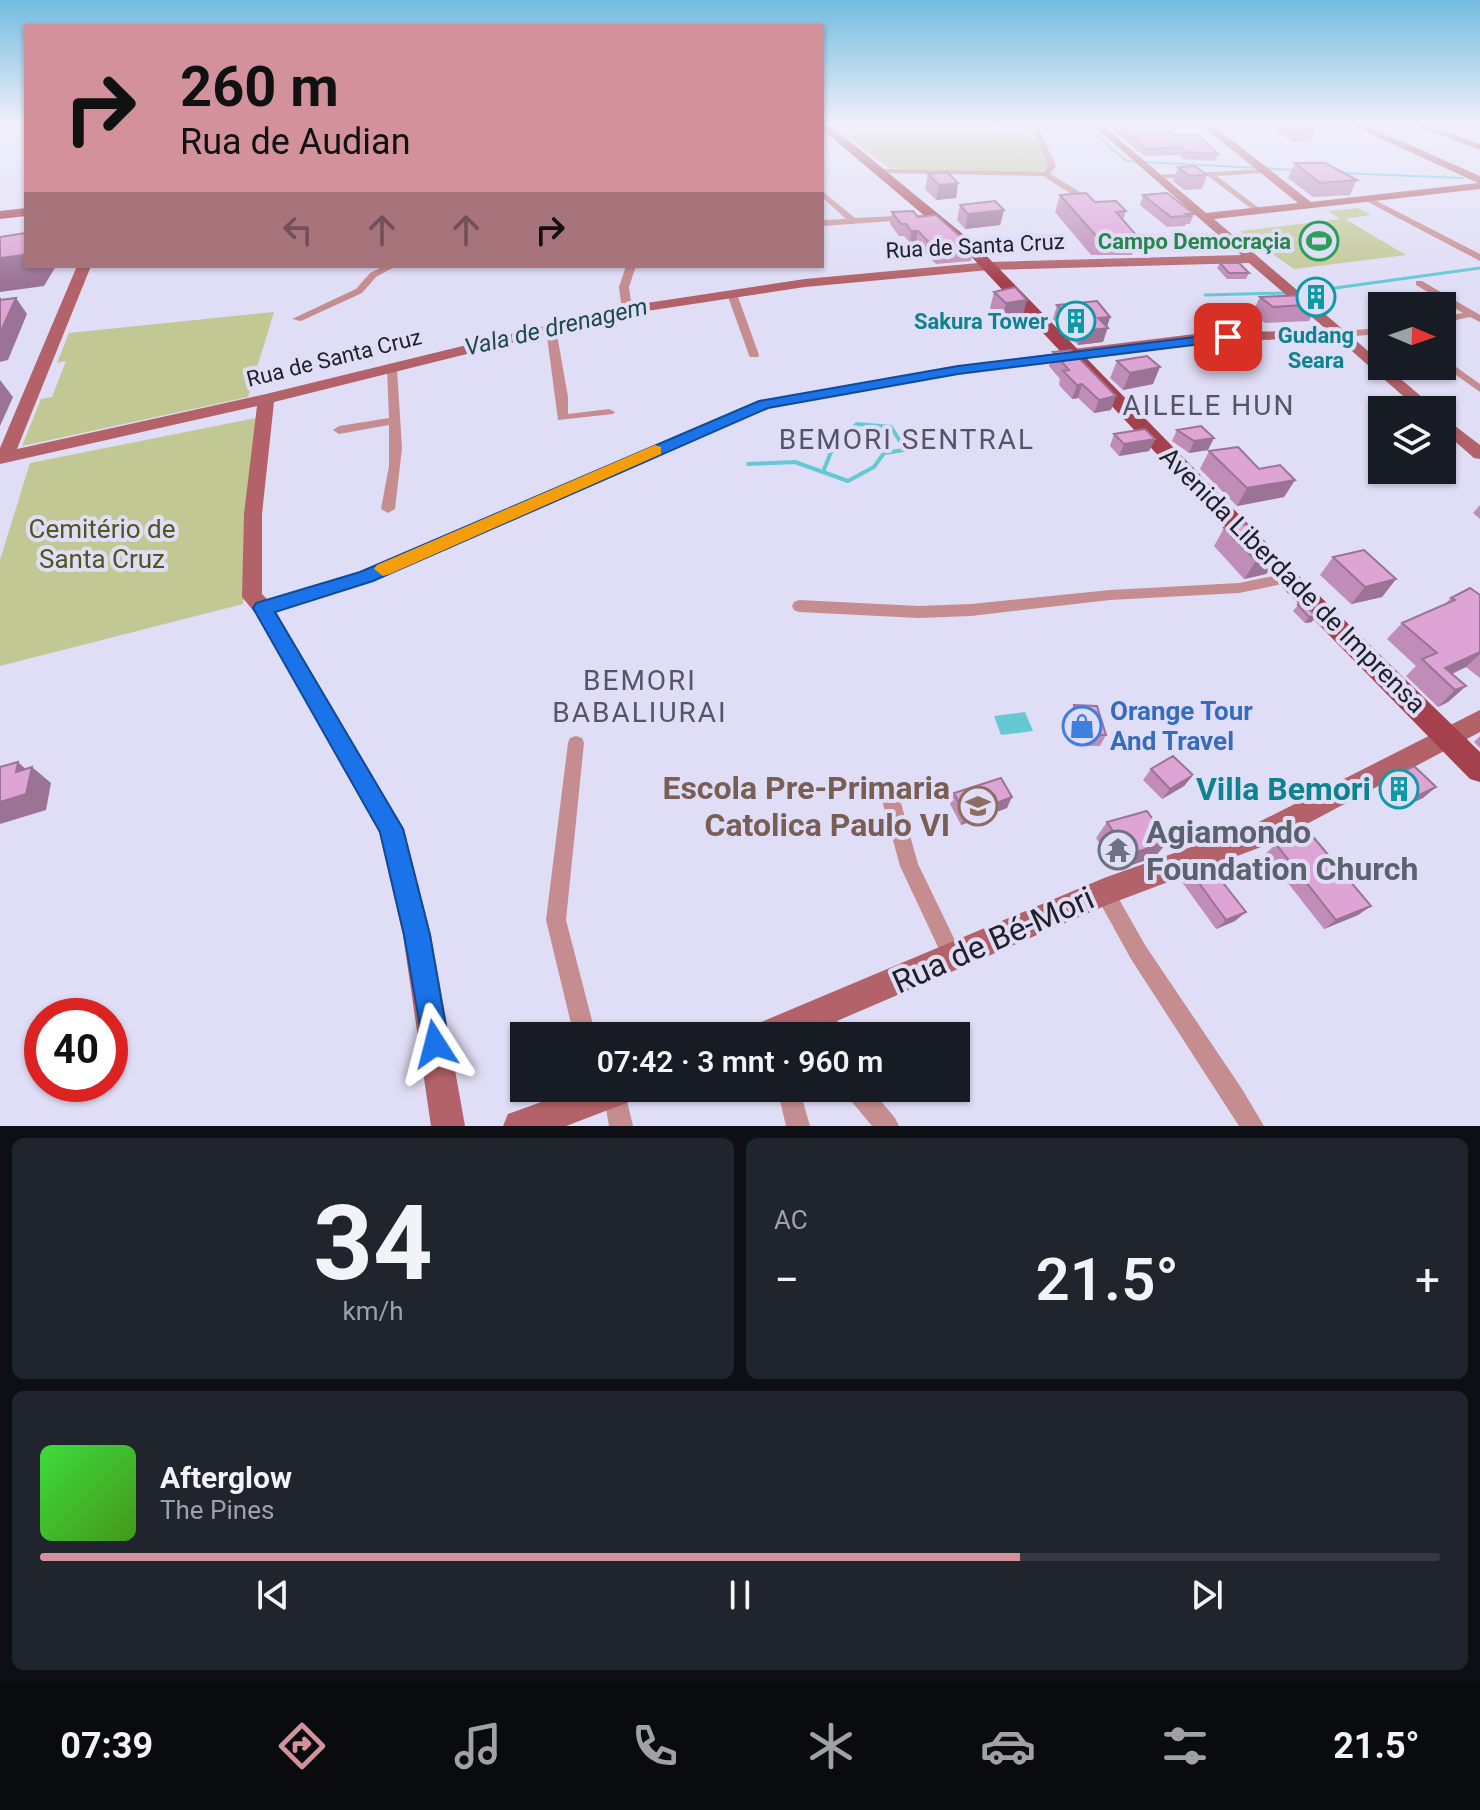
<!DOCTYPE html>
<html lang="id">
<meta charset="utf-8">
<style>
:root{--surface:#171b24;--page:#20242c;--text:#f1f3f6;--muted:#9ea1a6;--line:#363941;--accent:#d3929b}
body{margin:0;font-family:Roboto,sans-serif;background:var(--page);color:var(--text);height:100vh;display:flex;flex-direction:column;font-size:30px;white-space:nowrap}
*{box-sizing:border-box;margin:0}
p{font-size:26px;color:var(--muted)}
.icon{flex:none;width:44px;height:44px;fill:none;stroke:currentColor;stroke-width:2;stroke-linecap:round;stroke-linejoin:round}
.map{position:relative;height:1126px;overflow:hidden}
.details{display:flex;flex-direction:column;gap:12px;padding:12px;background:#0d0f14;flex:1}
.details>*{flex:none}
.hud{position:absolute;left:24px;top:24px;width:800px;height:244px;border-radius:0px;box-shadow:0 2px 6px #0004;background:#d3929b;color:#111;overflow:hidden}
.needle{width:52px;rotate:92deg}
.controls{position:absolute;left:1368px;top:292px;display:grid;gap:16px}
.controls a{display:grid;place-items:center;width:88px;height:88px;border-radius:0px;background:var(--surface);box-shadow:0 2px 6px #0004;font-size:40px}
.speed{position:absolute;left:24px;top:998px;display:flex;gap:16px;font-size:40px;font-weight:700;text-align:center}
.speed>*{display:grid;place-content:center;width:104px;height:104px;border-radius:50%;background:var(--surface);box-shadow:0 2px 6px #0004;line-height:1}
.speed .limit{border:12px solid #d22;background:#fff;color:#111}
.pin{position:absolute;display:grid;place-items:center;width:68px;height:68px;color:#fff;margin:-34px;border-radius:16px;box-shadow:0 4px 12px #0006}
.me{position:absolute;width:88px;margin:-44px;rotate:351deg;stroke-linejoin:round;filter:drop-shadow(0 0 6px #0008)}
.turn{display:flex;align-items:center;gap:28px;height:168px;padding:0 24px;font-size:36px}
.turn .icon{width:104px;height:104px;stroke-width:2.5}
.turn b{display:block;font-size:56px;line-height:68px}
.lanes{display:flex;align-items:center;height:76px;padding:0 24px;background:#0003;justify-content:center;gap:40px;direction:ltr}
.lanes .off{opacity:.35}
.big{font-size:60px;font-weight:600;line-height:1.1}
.details .widget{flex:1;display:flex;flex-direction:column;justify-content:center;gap:12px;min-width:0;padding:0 28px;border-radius:12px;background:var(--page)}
.details .dial{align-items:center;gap:0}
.dial b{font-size:104px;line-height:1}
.song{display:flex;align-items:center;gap:24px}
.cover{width:96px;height:96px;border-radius:12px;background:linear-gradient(135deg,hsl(120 70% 55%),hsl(100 70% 35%))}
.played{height:8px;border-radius:4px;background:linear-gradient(90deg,var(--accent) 70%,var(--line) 70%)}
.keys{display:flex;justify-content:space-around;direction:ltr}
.heat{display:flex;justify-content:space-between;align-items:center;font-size:44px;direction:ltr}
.details .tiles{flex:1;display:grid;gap:12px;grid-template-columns:1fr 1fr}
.widget:last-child{grid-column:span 2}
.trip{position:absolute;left:510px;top:1022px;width:460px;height:80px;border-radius:0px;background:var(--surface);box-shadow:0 2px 6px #0004;font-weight:600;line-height:80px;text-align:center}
.tabs{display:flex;height:128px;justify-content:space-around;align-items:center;background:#090b0e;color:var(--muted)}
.tabs .icon{width:56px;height:56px}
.tabs .selected{color:var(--accent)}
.tabs b{font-size:36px;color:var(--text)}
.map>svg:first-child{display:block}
</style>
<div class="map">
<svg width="1480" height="1126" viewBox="0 0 1480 1126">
<rect width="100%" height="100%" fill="#e0ddf6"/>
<path fill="#c1c894" d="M872 130 1021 133 1040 140 1050 166 1032 175 905 171 887 166 846 136Z
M1358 208 1371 215 1345 219 1406 255 1294 269 1240 231 1340 219 1328 211Z
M274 312 248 397 22 446 41 399 52 397 66 361 57 363 69 333Z
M256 418 243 604 0 666V560L30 463Z"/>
<path fill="#65c9d3" d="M1025 712 1033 731 1001 735 994 716Z"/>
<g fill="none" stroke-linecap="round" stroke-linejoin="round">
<path stroke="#65c9d3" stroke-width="2" d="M1084 124 1126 161 1295 170
M1340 173 1463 178"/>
<path stroke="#65c9d3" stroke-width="3" d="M1299 293 1480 268
M1205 295 1286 293"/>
<path stroke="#65c9d3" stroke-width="4" d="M748 464 795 462 848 481 874 467 884 453 958 442
M823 472 835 442 857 424 891 427 905 449"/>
<path fill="#c58d90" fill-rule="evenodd" d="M1031 124H1037L1056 166 1050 174 1090 198V202L1079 205 1078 203 1081 200 1043 176 883 173 879 171 883 169 1043 172 1048 166Z
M1266 169V173H1263L1217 176 1260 209 1261 211 1257 213 1208 176 1156 179 1152 177 1156 175Z
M822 191 855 218 937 214 941 216 937 218 822 226V220L846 219 822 197Z
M1367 196 1480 254V261L1364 200 1363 198Z
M384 266H396L376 277 362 293 301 321 292 319 356 289 370 273Z
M626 266H636L629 287 632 310 627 313 622 310 619 287Z
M1416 281H1422L1480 315V322L1470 317 1442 323V317L1463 313 1416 285Z
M729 292 737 294 759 355 758 357H750L749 355 727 294Z
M551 326 556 329 568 397V414L609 409 615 412 613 414 558 420 546 329Z
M1382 328V334L1340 337 1335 334 1340 331Z
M1069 352 1073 353V357L847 391 767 407 372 581 263 614 258 612 256 608 258 604 362 573 760 402 847 385Z
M1442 357 1480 384V392L1442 365Z
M392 366 397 369 402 448 395 509 388 513 381 509 389 466V425L339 434 333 430 339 426 389 418 387 369Z
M1287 573 1292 574 1294 578 1292 582 1239 593 1110 600 971 616 919 618 799 612 794 610 792 606 794 602 799 600 919 606 971 604 1110 590 1239 583Z
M576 736 582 738 584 743 566 920 596 1036H574L546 920 568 743 570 738Z
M888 781 894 783 897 789 918 864 963 957 960 964 953 967 946 964 900 866 879 789 882 783Z
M1104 882 1111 885 1145 945 1242 1089 1264 1126H1239L1131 959 1094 892 1097 885Z
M824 1003 832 1006 844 1036H822L813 1014 816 1006Z
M604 1088H624L633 1126H609L603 1092Z
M777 1088H799L810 1126H786Z
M844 1088H870L895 1118 899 1126H872L847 1096Z"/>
<path fill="#b36269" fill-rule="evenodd" d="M1092 124H1101L1206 213 1298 203 1200 124H1211L1311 202 1478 183 1349 124H1362L1480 176V189L1214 219 1437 410H1419L1337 338 1203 341 1073 359 1065 354 1073 349 1203 333 1327 330 1249 263 989 270 805 287 627 314 274 402 262 514V594L270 602 404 829 431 935 465 1126H431L403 935 379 832 256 614 242 597 244 514 257 406 0 464V448L77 266H91L17 449 266 394 627 306 805 279 989 262 1241 255Z
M1411 124H1425L1480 144V150Z
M1442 416 1480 445V459L1474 458 1442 430Z
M1480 710V732L1269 844 1107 905 802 1036H749L754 1025 1104 878 1253 825Z
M580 1088H642L637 1099 566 1126H503L508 1114Z"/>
<path fill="#a4414d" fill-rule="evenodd" d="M992 124H1266L1261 127H997Z
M823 126H831L975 244 1295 572 1480 752V782L1470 779 1279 584 965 250 823 130Z
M26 208V216L0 219V211Z"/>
</g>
<path fill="#bf8db7" d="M1115 124H1156L1174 135 1218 154 1215 161 1183 159 1179 155 1144 156 1113 130Z
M1279 124H1311L1317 127 1310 140 1294 142 1276 132Z
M1295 163 1357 180 1350 195 1313 197 1288 178Z
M1178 167 1207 175 1202 189 1184 190 1173 181Z
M928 174 958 183 956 198 936 200 925 189Z
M1060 195 1095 202 1126 211 1123 220 1138 237 1132 255H1091L1055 212Z
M1143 195 1194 214 1190 224H1186L1185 226 1167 227 1140 205Z
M960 205 1004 210 1000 225 965 229 957 220Z
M892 212 918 217 973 248 971 261 936 264 916 243H910L904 236H899L890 224Z
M1220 263 1249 273 1246 279H1227L1217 268Z
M994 292 1023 316 1002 319 990 308Z
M1260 297 1318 304 1309 321 1265 323 1252 313Z
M1057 305 1108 328 1103 342 1078 345 1053 319Z
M1053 352 1111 410 1094 413 1078 398 1072 399 1059 385 1060 379 1049 366Z
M1117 361 1153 384 1123 390 1110 378Z
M1177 430 1208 450 1189 453 1172 441Z
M1114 434 1155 439 1149 451 1119 456 1110 446Z
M1209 451 1259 469 1295 480 1284 497 1237 506 1200 469Z
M1480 505V519L1473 513Z
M1224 528 1278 557 1266 574 1244 579 1214 546Z
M1333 557 1396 579 1382 597 1351 604 1320 575Z
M1480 595V678L1466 667 1452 674 1466 686 1448 702 1438 707 1406 676 1416 666 1387 639 1402 623 1444 605 1451 598Z
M1304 604 1312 622 1305 623 1293 611 1298 605Z
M1074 705 1106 735 1100 746H1076L1068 716Z
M1480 736V748L1474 742Z
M1151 769 1193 775 1184 786 1162 799 1143 780Z
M1394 776 1436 787 1423 798 1403 807 1382 787Z
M954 793 1007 808 961 825 950 804Z
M1107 822 1168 841 1155 857 1117 870 1096 838Z
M1276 844 1371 906 1358 915 1324 929 1265 854Z
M1191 872 1235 921 1216 929 1182 882Z"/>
<path fill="#9b7395" d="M958 183 956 198 936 200 939 185Z
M1004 210 1000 225 965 229 968 214Z
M911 231H918L916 243H910Z
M26 251V266H56L44 286 0 292V258Z
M0 297 10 311 16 298 27 314 8 360 0 362Z
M1027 300 1023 316 1002 319 1006 303Z
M1110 317 1103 342 1078 345 1083 331 1098 318Z
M1160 367 1153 384 1123 390 1130 373Z
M0 380 13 397 0 426Z
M1082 384 1078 398 1072 399 1077 385Z
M1116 396 1111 410 1094 413 1099 400Z
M1214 438 1208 450 1189 453 1194 441Z
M1155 439 1149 451 1119 456 1124 444Z
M1295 480 1284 497 1237 506 1247 488Z
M1278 557 1266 574 1244 579 1256 561Z
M1396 579 1382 597 1351 604 1365 587Z
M1316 616 1312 622 1305 623 1309 617Z
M1480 652V654L1466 667 1442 678 1445 668Z
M1466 686 1448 702 1438 707 1455 690Z
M18 762 30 773 32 767 51 783 46 810 0 824V802L16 772Z
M1193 775 1184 786 1162 799 1170 789Z
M1436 787 1423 798 1403 807 1415 797Z
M1012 797 1007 808 961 825 965 815Z
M1168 841 1155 857 1117 870 1129 855Z
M1371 906 1358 915 1324 929 1336 920Z
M1246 912 1235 921 1216 929 1226 920Z"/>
<path fill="#dea4d5" stroke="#9b7395" stroke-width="2" d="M1116 124H1156L1174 135H1198L1218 154 1185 152 1182 147 1146 149Z
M1292 124H1311L1317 127 1300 128Z
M1295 163H1325L1357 180 1320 183Z
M1195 166 1207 175 1189 176 1178 167Z
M947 172 958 183 939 185 928 174Z
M1086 193 1095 202 1116 201 1126 211 1116 212 1138 237H1097L1060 195Z
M1167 193 1194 214H1186L1189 216 1171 217 1143 195Z
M995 201 1004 210 968 214 960 205Z
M913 211 918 217 936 215 973 248 938 252 918 231H911L906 224H901L892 212Z
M26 233V251L24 255 0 258V237Z
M1220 263H1239L1249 273H1229Z
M1015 287 1027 300 1006 303 994 292Z
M1307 295 1318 304 1273 307 1260 297Z
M16 298 0 333V300Z
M1097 301 1110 317 1098 318 1108 328 1083 331 1057 305Z
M1071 350 1116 396 1099 400 1082 384 1077 385 1063 371 1069 370 1053 352Z
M1147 356 1160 367 1130 373 1117 361Z
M1201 426 1214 438 1194 441 1177 430Z
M1145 429 1155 439 1124 444 1114 434Z
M1238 447 1259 469 1280 465 1295 480 1247 488 1209 451Z
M1246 524 1278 557 1256 561 1224 528Z
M1364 550 1396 579 1365 587 1333 557Z
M1470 588 1480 595V652L1445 668 1466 686 1455 690 1422 659 1437 653 1402 623 1455 600 1451 598Z
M1304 604 1316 616 1309 617 1298 605Z
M1074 705 1097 706 1106 735H1082Z
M1173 756 1193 775 1170 789 1151 769Z
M18 762 16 772 32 767 26 794 0 802V767Z
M1414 766 1436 787 1415 797 1394 776Z
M1001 778 1012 797 965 815 954 793Z
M1147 811 1168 841 1129 855 1107 822Z
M1309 832 1371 906 1336 920 1276 844Z
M1209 865 1246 912 1226 920 1191 872Z
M820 1022 825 1036H783Z"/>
<linearGradient id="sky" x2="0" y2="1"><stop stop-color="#73bce0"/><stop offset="0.44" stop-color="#f1f0fb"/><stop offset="1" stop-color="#f1f0fb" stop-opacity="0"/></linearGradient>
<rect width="1480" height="282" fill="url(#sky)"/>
<path fill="#1a73e8" stroke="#114b97" stroke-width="2" d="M1228 333 1233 334V340L958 374 768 408 373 581 275 612 403 829 430 935 449 1044 445 1054 435 1058 425 1054 404 935 380 832 253 608 256 603 360 572 759 401 958 366Z"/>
<path fill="#f59e0b" d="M655 445 661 447V454L390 574 383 576 374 569 377 565Z"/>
<defs>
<g id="stadium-ring" transform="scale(2)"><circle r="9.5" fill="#e0ddf6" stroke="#2e9e5b" stroke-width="1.5"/><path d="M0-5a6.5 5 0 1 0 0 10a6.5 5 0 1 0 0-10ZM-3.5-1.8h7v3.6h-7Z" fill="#2e9e5b"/></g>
<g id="building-ring" transform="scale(2)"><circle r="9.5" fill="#e0ddf6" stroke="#0f9aa8" stroke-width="1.5"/><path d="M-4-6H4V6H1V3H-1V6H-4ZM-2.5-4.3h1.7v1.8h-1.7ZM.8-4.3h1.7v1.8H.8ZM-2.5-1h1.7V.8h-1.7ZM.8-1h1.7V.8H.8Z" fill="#0f9aa8"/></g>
<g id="shop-ring" transform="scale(2)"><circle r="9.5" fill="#e0ddf6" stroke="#3f7fe0" stroke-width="1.5"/><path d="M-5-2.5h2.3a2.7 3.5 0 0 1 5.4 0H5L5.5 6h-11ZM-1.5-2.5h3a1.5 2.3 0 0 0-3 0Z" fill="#3f7fe0"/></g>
<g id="school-ring" transform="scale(2)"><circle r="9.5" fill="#e0ddf6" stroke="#8d6e63" stroke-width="1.5"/><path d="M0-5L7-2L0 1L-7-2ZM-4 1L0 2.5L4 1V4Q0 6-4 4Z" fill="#8d6e63"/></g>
<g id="temple-ring" transform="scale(2)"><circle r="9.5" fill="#e0ddf6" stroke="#6b7280" stroke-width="1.5"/><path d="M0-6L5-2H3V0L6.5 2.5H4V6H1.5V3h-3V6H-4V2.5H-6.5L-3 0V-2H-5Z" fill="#6b7280"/></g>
</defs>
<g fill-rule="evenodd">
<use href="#stadium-ring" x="1319" y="241"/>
<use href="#building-ring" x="1316" y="297"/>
<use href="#building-ring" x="1076" y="321"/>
<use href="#shop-ring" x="1082" y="726"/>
<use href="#building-ring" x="1399" y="789"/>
<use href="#school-ring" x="978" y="806"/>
<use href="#temple-ring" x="1118" y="850"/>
</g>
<g text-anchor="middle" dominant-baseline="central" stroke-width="8" stroke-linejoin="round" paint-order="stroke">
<g font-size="22" font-weight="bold" fill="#27864d" stroke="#e0ddf6" text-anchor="end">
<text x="1291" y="241">Campo Democraçia</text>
</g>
<g font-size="22" fill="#22212a" stroke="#e0ddf6">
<text transform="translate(975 246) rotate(-3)">Rua de Santa Cruz</text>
<text transform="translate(334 358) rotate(-14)">Rua de Santa Cruz</text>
</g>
<g font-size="22" font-weight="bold" fill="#0d838f" stroke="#e0ddf6" text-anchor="end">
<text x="1048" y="321">Sakura Tower</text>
<text x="1316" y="335" text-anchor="middle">Gudang<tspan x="1316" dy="25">Seara</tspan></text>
</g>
<g font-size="24" font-style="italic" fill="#1b494d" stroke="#e0ddf6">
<text transform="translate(556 327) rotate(-13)">Vala de drenagem</text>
</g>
<g font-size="26" fill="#505521" stroke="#e0ddf6">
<text x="102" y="529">Cemitério de<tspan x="102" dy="30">Santa Cruz</tspan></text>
</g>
<g font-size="26" fill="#22212a" stroke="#e0ddf6">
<text transform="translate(1293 580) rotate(45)">Avenida Liberdade de Imprensa</text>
</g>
<g font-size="26" font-weight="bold" fill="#366cbe" stroke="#e0ddf6" text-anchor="start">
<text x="1110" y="711">Orange Tour<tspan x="1110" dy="30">And Travel</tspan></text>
</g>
<g font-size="28" letter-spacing="2" fill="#575469" stroke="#e0ddf6">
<text x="1209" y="405">AILELE HUN</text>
<text x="907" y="439">BEMORI SENTRAL</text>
<text x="640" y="680">BEMORI<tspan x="640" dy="32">BABALIURAI</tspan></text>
</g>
<g font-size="32" font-weight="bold" fill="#785e54" stroke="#e0ddf6" text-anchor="end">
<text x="950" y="788">Escola Pre-Primaria<tspan x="950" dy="37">Catolica Paulo VI</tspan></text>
</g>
<g font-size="32" font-weight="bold" fill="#0d838f" stroke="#e0ddf6" text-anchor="end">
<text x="1371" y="789">Villa Bemori</text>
</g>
<g font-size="32" font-weight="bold" fill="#5b616d" stroke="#e0ddf6" text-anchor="start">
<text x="1146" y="832">Agiamondo<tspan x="1146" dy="37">Foundation Church</tspan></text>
</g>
<g font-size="32" fill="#22212a" stroke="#e0ddf6">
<text transform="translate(993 940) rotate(-24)">Rua de Bé-Mori</text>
</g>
</g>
</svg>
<div class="controls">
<a><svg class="needle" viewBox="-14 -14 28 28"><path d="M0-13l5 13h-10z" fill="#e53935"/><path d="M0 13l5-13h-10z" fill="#9ea1a6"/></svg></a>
<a><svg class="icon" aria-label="layers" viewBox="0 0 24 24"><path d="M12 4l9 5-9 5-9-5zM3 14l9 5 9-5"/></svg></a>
</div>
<div class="speed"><div class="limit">40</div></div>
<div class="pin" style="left:1228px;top:337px;background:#d93025"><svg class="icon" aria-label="arrive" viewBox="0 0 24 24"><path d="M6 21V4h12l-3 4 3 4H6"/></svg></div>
<svg class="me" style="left:435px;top:1044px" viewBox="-20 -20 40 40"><path d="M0-17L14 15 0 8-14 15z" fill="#1a73e8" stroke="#fff" stroke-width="4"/></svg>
<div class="trip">07:42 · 3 mnt · 960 m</div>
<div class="hud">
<div class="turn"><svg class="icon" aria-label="right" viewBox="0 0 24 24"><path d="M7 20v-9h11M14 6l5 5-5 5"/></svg><div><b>260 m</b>Rua de Audian</div></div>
<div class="lanes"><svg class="icon off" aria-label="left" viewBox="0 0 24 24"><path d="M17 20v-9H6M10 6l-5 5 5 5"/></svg><svg class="icon off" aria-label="ahead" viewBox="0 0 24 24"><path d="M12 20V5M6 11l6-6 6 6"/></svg><svg class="icon off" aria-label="ahead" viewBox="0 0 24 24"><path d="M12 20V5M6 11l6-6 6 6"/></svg><svg class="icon" aria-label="right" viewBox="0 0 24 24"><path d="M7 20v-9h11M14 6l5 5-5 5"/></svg></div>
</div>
</div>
<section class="details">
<div class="tiles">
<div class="widget dial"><b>34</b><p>km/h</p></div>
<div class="widget"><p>AC</p>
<div class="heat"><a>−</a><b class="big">21.5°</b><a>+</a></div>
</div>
<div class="widget">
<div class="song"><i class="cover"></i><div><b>Afterglow</b><p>The Pines</p></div></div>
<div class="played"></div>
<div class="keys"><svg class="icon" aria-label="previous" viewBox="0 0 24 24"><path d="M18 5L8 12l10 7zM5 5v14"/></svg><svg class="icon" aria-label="pause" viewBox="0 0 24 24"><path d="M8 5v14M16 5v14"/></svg><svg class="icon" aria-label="next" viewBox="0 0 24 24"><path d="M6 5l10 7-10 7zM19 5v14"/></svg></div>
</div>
</div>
</section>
<nav class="tabs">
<b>07:39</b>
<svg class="icon selected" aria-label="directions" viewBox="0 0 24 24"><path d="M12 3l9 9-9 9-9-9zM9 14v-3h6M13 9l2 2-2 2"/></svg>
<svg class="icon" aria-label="music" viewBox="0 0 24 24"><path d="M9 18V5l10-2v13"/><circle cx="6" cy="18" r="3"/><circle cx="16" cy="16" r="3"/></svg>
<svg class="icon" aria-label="phone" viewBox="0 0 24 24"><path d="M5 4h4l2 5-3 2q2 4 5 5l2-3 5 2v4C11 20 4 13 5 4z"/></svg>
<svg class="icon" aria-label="climate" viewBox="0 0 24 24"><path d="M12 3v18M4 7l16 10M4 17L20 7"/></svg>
<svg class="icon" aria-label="car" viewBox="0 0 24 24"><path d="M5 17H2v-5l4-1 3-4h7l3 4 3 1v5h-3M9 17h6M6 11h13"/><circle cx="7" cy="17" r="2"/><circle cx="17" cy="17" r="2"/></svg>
<svg class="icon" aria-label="filters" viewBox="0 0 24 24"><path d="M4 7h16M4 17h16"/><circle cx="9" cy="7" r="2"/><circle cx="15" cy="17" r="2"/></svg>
<b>21.5°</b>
</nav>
